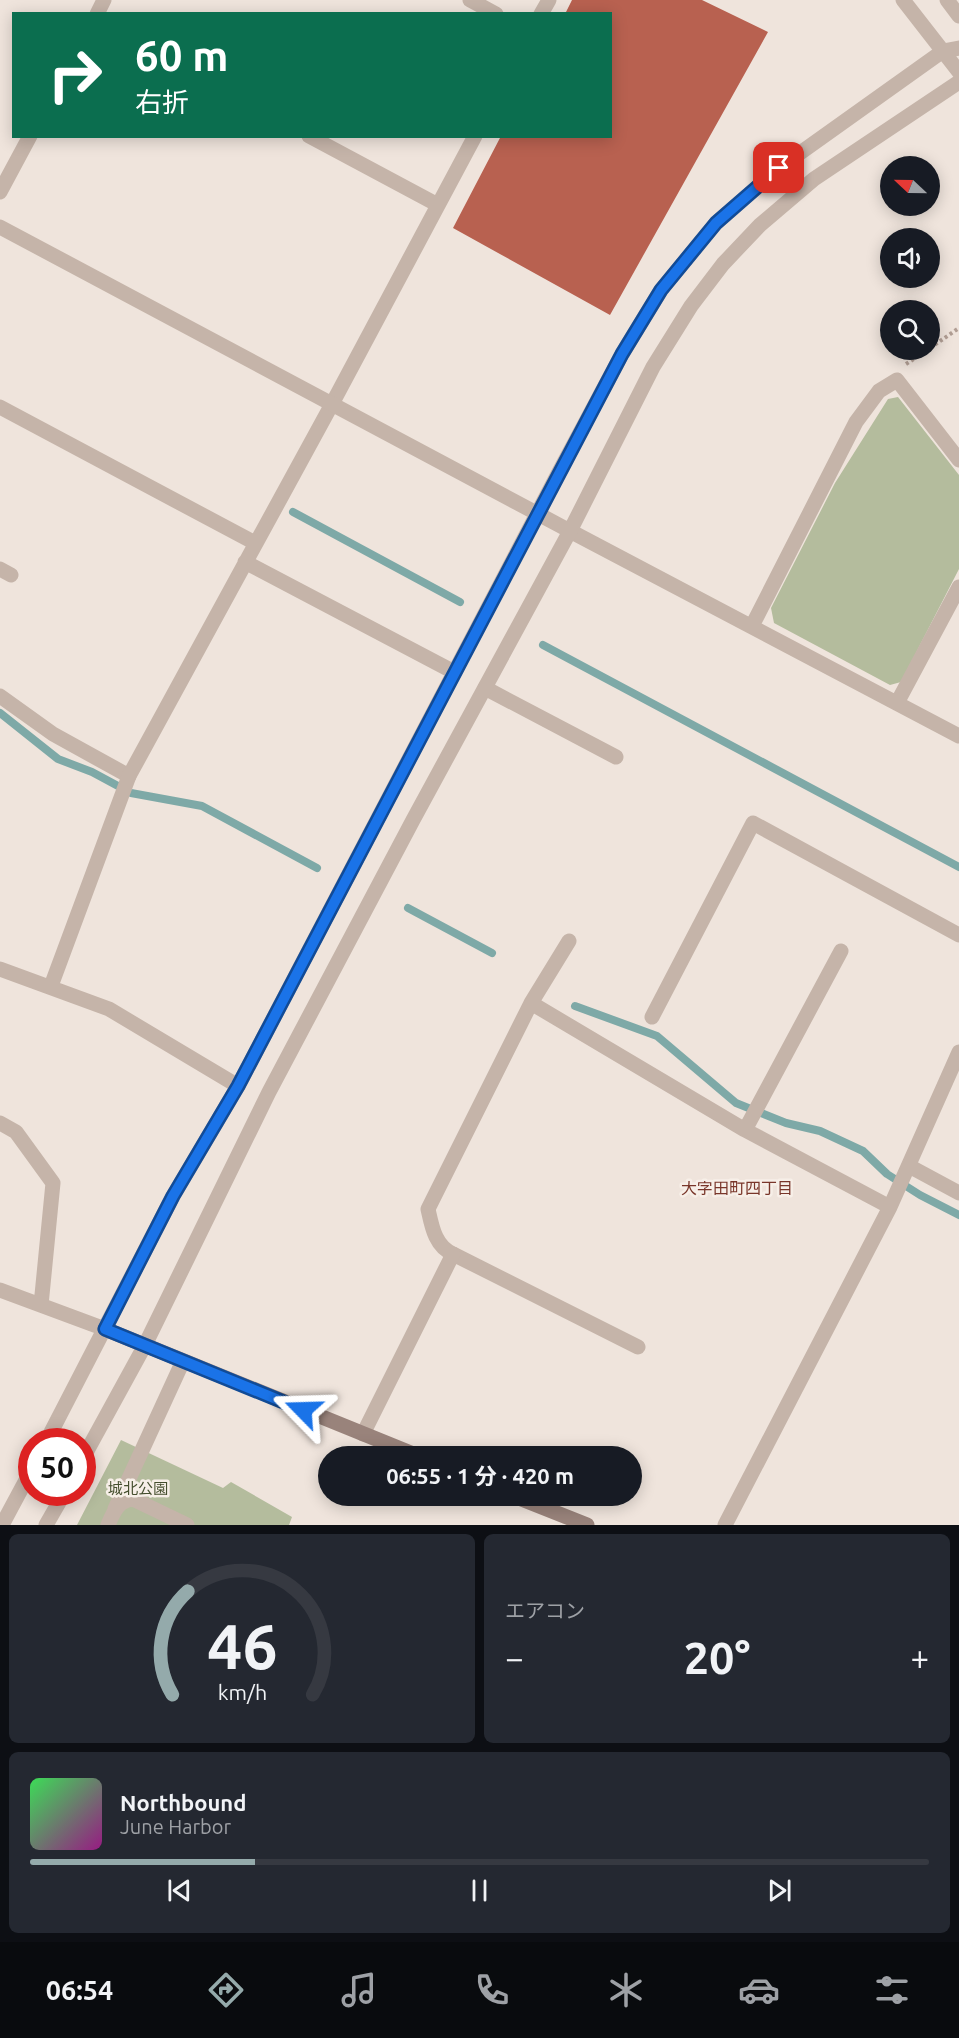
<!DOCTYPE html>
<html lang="ja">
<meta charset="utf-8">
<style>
:root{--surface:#171b24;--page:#242831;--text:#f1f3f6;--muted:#9ea1a6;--line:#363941;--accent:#94aaab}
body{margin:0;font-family:Ubuntu,"Noto Sans JP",sans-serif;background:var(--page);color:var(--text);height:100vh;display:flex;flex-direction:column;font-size:22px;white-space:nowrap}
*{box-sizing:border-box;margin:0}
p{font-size:20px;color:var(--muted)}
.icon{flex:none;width:33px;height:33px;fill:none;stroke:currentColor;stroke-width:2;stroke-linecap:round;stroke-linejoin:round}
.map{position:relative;height:1525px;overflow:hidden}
.drawer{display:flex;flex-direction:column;gap:9px;padding:9px;background:#0d0f14;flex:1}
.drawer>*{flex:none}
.banner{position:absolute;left:12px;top:12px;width:600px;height:126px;border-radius:0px;box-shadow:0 3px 15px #0003;background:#0b6e4f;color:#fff;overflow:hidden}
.needle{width:39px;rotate:292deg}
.tools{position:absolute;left:880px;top:156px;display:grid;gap:12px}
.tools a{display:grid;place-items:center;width:60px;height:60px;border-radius:50%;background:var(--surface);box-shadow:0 3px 15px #0003;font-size:30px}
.speed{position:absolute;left:18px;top:1428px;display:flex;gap:12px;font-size:30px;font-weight:700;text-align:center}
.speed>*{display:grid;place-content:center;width:78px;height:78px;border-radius:50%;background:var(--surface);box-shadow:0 3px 15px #0003;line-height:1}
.speed .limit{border:9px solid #d22;background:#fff;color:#111}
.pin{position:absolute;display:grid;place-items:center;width:51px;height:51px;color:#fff;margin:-26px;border-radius:12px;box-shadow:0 3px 9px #0006}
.me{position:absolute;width:66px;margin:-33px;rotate:292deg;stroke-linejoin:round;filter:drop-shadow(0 0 4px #0008)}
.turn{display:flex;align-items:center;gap:21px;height:126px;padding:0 24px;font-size:27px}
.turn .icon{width:78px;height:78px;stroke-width:2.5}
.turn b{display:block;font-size:42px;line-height:51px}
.big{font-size:45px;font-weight:700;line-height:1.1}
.drawer .card{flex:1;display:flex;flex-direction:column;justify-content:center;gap:9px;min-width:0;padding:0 21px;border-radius:9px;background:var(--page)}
.drawer .dial{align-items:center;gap:0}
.dial svg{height:156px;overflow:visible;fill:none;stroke:var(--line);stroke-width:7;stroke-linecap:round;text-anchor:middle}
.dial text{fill:var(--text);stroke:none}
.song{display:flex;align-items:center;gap:18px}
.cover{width:72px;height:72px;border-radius:9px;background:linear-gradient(135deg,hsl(130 70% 55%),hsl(310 70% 35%))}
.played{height:6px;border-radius:3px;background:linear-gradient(90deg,var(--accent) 25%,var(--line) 25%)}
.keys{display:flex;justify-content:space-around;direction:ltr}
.heat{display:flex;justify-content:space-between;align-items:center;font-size:33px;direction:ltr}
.drawer .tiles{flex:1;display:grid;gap:9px;grid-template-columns:1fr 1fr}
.card:last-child{grid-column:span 2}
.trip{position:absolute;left:318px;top:1446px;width:324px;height:60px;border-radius:30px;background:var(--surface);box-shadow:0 3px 15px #0003;font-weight:700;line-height:60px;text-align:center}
.dock{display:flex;height:96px;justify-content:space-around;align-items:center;background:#090b0e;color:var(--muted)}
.dock .icon{width:42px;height:42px}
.dock .selected{color:var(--accent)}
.dock b{font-size:27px;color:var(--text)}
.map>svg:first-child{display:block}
</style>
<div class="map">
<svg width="959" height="1525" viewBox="0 0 959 1525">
<rect width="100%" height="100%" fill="#efe4dc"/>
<path fill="#b4bc9d" d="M898 397 959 475V569L901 682 890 685 774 623 771 608 835 483 888 399Z
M121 1440 223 1488 231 1482 292 1517 289 1525H77Z"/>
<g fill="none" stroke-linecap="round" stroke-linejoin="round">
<path stroke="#7ea9a7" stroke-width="8" d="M293 512 460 602
M543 645 959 867
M0 713 58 759 92 772 131 793 202 806 317 868
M408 908 492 953
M575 1006 657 1036 736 1103 786 1123 820 1131 863 1151 887 1174 920 1195 959 1215"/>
</g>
<path fill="#b86150" d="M572 0H702L768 32 610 315 453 228 501 136H610V14H565Z"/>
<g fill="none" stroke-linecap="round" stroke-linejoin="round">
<path stroke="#b19e94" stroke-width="4" stroke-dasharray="3 3" stroke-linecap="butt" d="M930 348 959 328
M906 364 928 350"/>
<path stroke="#c5b4a9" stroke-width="15" d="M0 569 11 575
M0 696 53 734 129 776
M0 1123 16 1132 53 1183 41 1305
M453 1254 638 1347
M0 1290 105 1329
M115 1509 183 1361
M108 1525C113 1513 118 1500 133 1499L187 1525"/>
<path stroke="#c5b4a9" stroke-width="15" d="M470 0 496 14
M97 14 104 0
M541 14 549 0
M309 136 438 205
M0 192 30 136
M0 407 255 543
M570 531 959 736
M245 562 454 672
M752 626 856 422 879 391 897 380 959 460
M485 688 616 757
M897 703 959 587
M0 969 109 1009 238 1086
M51 986 129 776 332 404 475 136
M531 1003 745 1130 890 1207
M652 1017 753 823 959 935
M745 1130 841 951
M909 1166 959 1193
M363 1434 453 1254C435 1246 432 1227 428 1209L531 1003 569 941
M725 1525 890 1207 959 1052"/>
<path stroke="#c5b4a9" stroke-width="15" d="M903 0 959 72
M947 0 959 16
M0 227 570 531
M46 1442 173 1196 238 1086 559 472 622 354 661 290 716 223 779 168 943 51 959 48
M82 1460 145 1345 269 1092 413 820 570 531 653 367 691 306 723 264 760 225 814 179 959 82
M2 1525 32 1469
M46 1525 65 1492"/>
<path stroke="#99837b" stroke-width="15" d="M105 1329 418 1456
M514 1496 587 1525"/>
</g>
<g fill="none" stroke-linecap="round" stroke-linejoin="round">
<g stroke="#114b97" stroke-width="15">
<path id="route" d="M303 1410 105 1329 173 1196 238 1086 622 354 661 290 716 223 779 168"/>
</g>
<use href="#route" stroke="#1a73e8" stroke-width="10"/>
</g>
<g text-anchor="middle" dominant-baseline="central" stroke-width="5" stroke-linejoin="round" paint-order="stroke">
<g font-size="15" fill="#464f2f" stroke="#f7efe8">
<text x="138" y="1488">城北公園</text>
</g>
<g font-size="16" fill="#79362a" stroke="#f7efe8">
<text x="737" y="1188">大字田町四丁目</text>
</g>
</g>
</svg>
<div class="tools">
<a><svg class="needle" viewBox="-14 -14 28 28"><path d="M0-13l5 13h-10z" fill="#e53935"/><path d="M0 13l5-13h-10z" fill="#9ea1a6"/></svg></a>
<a><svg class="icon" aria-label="sound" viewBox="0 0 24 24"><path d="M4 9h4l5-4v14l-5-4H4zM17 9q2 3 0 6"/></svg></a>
<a><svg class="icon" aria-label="search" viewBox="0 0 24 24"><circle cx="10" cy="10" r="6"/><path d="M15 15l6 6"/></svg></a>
</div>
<div class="speed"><div class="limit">50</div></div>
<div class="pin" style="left:779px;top:168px;background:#d93025"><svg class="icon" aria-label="arrive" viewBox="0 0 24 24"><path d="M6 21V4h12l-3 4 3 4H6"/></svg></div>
<svg class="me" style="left:303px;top:1410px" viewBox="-20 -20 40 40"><path d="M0-17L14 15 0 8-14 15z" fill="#1a73e8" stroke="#fff" stroke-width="4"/></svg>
<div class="trip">06:55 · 1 分 · 420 m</div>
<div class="banner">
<div class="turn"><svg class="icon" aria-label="right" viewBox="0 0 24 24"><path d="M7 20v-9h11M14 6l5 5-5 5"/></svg><div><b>60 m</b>右折</div></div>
</div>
</div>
<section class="drawer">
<div class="tiles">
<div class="card dial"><svg viewBox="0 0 100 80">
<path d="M14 69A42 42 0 1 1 86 69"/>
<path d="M14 69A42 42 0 0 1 22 16" stroke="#94aaab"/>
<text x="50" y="56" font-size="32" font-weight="700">46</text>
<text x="50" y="72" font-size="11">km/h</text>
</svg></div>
<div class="card"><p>エアコン</p>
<div class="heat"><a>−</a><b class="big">20°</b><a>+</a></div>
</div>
<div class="card">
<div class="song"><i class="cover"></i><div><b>Northbound</b><p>June Harbor</p></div></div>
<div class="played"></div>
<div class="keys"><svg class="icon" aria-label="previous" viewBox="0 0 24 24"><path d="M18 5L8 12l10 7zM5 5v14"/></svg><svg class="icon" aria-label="pause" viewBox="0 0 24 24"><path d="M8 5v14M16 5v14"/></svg><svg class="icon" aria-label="next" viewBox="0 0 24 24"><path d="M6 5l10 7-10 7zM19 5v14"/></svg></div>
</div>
</div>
</section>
<nav class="dock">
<b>06:54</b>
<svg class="icon selected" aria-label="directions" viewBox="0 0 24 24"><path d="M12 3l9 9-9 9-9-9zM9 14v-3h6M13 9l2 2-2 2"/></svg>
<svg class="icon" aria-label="music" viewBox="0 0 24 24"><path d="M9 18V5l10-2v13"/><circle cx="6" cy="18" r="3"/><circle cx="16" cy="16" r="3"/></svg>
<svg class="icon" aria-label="phone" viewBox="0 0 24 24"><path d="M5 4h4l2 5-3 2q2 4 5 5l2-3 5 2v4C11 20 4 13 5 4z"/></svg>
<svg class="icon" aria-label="climate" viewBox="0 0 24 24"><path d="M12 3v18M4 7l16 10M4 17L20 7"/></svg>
<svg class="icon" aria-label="car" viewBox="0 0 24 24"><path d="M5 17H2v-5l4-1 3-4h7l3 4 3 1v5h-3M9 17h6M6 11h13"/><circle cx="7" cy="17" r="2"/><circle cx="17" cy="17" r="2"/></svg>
<svg class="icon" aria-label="filters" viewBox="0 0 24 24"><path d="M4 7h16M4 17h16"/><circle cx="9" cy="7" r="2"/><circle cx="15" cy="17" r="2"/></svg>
</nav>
